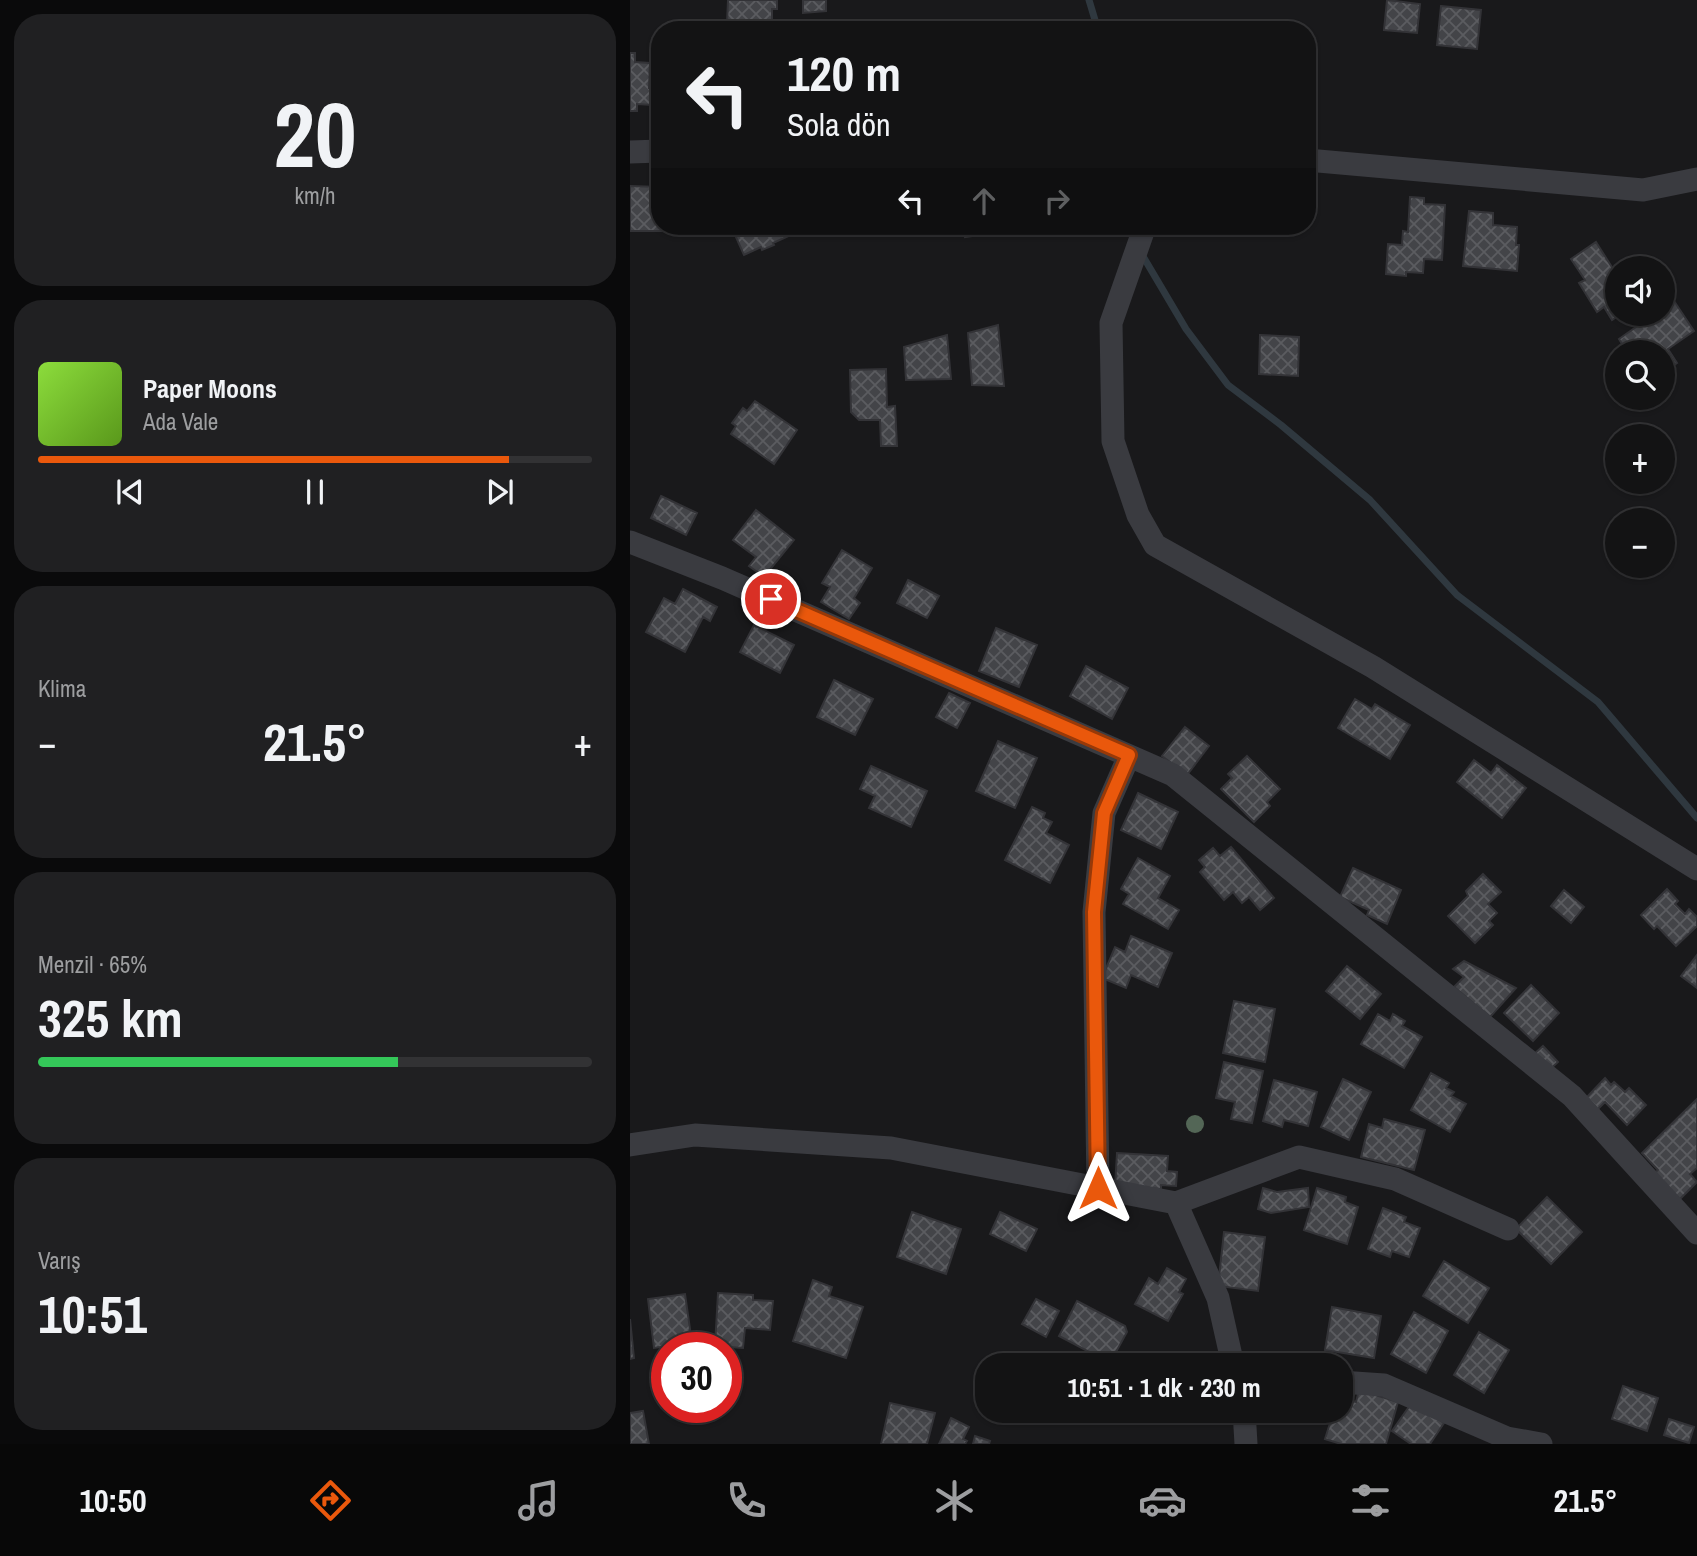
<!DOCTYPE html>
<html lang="tr">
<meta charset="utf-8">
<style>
:root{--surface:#131314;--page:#202022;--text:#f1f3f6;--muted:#9d9ea0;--line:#323234;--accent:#ea580c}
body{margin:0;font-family:"Archivo Narrow",sans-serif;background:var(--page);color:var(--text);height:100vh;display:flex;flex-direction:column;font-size:26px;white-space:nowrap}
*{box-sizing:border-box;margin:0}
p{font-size:23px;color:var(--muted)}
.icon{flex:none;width:38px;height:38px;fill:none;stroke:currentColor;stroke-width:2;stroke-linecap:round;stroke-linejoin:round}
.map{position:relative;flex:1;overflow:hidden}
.sheet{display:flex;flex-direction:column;gap:14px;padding:14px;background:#0a0a0b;width:630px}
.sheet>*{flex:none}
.top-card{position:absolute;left:21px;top:21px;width:665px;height:214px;border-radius:28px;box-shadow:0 2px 5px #0004,0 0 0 2px var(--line);background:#131314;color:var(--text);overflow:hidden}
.fabs{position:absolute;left:975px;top:256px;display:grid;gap:14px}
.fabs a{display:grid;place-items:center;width:70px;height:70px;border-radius:50%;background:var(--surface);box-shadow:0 2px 5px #0004,0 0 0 2px var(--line);font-size:35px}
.speed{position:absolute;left:21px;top:1332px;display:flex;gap:14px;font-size:35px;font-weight:700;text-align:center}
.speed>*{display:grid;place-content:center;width:91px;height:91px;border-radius:50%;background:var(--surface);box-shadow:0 2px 5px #0004,0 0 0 2px var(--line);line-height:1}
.speed .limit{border:10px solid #d22;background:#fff;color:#111}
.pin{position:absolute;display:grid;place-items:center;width:60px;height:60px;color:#fff;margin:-30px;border:4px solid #fff;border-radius:50%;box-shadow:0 2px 7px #0007}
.me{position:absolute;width:77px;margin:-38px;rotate:0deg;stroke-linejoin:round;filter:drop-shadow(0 0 5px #0008)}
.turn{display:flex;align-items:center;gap:24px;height:147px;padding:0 21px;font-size:32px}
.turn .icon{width:91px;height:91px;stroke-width:2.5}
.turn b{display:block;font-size:49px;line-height:60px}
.lanes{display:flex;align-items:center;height:66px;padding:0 21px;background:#0003;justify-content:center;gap:35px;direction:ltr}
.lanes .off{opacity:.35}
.big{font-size:52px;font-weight:800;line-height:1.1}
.sheet .tile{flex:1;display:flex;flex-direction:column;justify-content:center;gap:10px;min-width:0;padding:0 24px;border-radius:28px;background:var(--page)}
.sheet .dial{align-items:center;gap:0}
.dial b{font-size:91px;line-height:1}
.song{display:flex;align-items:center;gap:21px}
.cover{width:84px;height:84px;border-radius:10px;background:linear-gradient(135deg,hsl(90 70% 55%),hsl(90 70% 35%))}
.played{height:7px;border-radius:4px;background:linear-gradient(90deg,var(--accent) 85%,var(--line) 85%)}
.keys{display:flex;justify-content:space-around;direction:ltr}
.heat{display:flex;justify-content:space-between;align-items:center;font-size:38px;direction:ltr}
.charge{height:10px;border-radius:5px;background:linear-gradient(90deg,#34c759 65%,var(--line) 0)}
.trip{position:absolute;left:345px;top:1353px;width:378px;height:70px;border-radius:28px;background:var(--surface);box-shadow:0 2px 5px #0004,0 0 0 2px var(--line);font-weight:800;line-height:70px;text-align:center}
.tab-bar{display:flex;height:112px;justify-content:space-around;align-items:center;background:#080808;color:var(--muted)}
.tab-bar .icon{width:49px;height:49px}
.tab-bar .selected{color:var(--accent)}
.tab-bar b{font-size:32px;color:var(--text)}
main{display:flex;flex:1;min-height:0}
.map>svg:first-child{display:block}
</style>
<main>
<section class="sheet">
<div class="tile dial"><b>20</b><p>km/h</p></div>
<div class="tile">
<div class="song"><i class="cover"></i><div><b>Paper Moons</b><p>Ada Vale</p></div></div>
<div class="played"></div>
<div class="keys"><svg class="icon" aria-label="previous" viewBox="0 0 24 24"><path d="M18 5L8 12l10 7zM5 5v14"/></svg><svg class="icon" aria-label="pause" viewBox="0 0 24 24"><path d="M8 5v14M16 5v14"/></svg><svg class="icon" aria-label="next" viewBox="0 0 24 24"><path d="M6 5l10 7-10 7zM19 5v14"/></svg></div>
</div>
<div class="tile"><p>Klima</p>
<div class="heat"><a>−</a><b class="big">21.5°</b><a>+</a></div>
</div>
<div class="tile"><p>Menzil · 65%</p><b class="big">325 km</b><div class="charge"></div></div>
<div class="tile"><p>Varış</p><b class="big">10:51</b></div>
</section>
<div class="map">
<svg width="1067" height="1444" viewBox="0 0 1067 1444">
<defs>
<pattern id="building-cross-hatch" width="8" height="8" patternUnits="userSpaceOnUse" patternTransform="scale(1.75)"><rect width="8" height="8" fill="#434448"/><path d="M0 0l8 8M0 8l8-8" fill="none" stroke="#5b5c60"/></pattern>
</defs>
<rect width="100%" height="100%" fill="#19191b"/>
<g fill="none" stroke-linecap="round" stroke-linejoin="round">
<path stroke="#2f383f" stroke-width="7" d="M459 0 468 30
M514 258 556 329 598 385 651 425 740 500 827 595 968 702 1067 818"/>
</g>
<path fill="url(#building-cross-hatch)" stroke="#333337" stroke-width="2" d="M98 0H147V9H142V24L97 23Z
M173 0H196V11L173 13Z
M757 0 790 4 787 33 754 30Z
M811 6 851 10 847 49 807 45Z
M0 53H5V62L20 63 19 88H22V105L7 104V111H0Z
M0 186 30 187 31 231H0Z
M780 197 794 198V204L815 205 812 260 794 259 793 273 776 272V276L756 274 758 244 772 245 773 231 778 232Z
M839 211 863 213V225L887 227 886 245H889L887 271 833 266Z
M101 226H159L163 234 143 243 144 245 132 250 131 247 114 255Z
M334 226H370L371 232 335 237Z
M966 242 985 272 987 271V313H992L982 320 974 307 967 312 949 283 955 280 941 259Z
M1044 301 1064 331 1038 349 1047 363 1032 373V352H997L989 339 1026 313H1032V309Z
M368 325 374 386 342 385 338 333Z
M317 335 321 379 276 380 274 347Z
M630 335 669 337 668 376 629 374Z
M256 369 257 407 265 406 267 446H251L250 420H229L221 412 220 370Z
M125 401 167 430 144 464 101 434 106 426 102 423 113 408 117 411Z
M31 496 67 513 56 535 21 518Z
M126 510 164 540 134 577 119 566 126 557 103 540Z
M212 550 242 568 224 598 230 603 219 619 191 602 200 587 192 583Z
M278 580 309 596 297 618 267 603Z
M53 589 87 607 80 621 73 617 55 652 16 632 34 598 45 604Z
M124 625 164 645 150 673 110 652Z
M366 628 407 645 389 687 349 671Z
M456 666 498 688 482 719 440 696Z
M204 680 243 699 225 735 187 717Z
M319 693 340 703 327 728 306 717Z
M725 699 742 709 745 704 780 725 760 759 708 728Z
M555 727 579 746 557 775 532 756Z
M368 741 407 758 385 808 346 791Z
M617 756 650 789 637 802 640 806 624 822 591 789 602 778 598 774Z
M844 760 861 773 867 765 896 788 872 818 827 782Z
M241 766 297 791 281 827 239 808 245 796 230 789Z
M508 793 548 812 531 849 491 830Z
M402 807 415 813 413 818 422 822 416 833 439 845 420 883 375 860Z
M601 847 644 898 630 910 619 897 612 903 603 892 594 900 570 872 575 867 569 860 583 848 590 856Z
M508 858 540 876 528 898 549 910 538 929 493 904 499 894 491 889Z
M723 868 771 890 757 924 737 915 739 910 710 897Z
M853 874 871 892 858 904 867 913 859 921 863 925 845 943 818 916 838 896 836 891Z
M1037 889 1048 901 1045 904 1055 914 1059 909 1067 917V926L1046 946 1027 926 1024 929 1011 915Z
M934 890 954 907 941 923 921 906Z
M501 936 542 953 528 987 501 975 496 988 472 978 485 947 495 952Z
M1067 955V988L1051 976Z
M834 961 886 988 860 1017 824 987 834 977 823 969Z
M717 966 751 994 730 1019 696 991Z
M901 985 929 1013 903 1041 874 1013Z
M604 1001 645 1009 635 1062 593 1053Z
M748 1014 760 1021 763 1014 775 1021 772 1026 792 1037 774 1068 731 1044Z
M913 1046 928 1062 918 1071 903 1055Z
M594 1062 633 1071 622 1123 601 1119 605 1102 586 1098Z
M801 1073 819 1083 816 1088 824 1092 821 1096 836 1104 820 1132 781 1110Z
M975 1078 981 1085 984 1082 995 1092 999 1088 1016 1105 997 1125 975 1102 966 1111 955 1099Z
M713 1079 741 1092 719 1140 691 1127Z
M644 1080 687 1092 678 1126 654 1120 652 1127 633 1121Z
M1067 1099V1168L1060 1174 1067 1182 1048 1201 1023 1175 1028 1170 1012 1153Z
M754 1119 795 1130 784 1170 731 1157 739 1124 752 1128Z
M487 1153 538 1156 537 1171 547 1172 546 1186 531 1185V1189L485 1186Z
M633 1188 647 1192 678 1188 679 1207 641 1213 628 1209Z
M687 1188 716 1197 715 1202 728 1207 717 1244 674 1230Z
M917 1197 952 1232 921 1264 886 1229Z
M753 1208 776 1217 774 1222 790 1228 779 1257 762 1251 760 1257 738 1249Z
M282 1212 331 1229 316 1274 267 1257Z
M370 1212 407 1229 396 1251 360 1234Z
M594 1232 635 1237 628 1291 588 1286Z
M814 1261 859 1288 838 1323 793 1296Z
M537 1268 556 1279 549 1292 553 1294 538 1321 505 1304 519 1278 528 1284Z
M183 1280 202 1287 199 1296 233 1307 216 1358 163 1341Z
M88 1293 123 1295V1300L143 1301 140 1330 115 1328 113 1348 85 1346Z
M55 1294 62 1343 24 1348 18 1299Z
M406 1299 429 1311 416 1337 392 1324Z
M447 1301 495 1326 497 1332 480 1363 429 1336Z
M702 1307 751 1316 744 1358 695 1350Z
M784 1312 818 1331 796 1373 761 1354Z
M0 1319 4 1358 0 1359Z
M849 1332 879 1350 854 1393 824 1375Z
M993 1386 1028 1398 1017 1431 982 1419Z
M729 1390 768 1402 756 1444H711L695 1439 700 1423 688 1419 690 1410H710V1397L726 1402Z
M783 1401 814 1423 800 1444H781L762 1431Z
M260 1403 305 1413 297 1444H251Z
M13 1411 19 1444H0V1413Z
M321 1418 339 1427 333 1439 337 1441 335 1444H309Z
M1039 1419 1064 1427 1059 1443 1034 1435Z
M345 1436 360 1441 359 1444H343Z"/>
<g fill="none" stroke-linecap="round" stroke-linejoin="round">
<path stroke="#3a3b40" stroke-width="23" d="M0 152 30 151
M677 160 1013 190 1067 179
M515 226 481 323 483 441 508 515 525 545 743 667 1067 869
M0 542 92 578 543 775 942 1096 1067 1233
M0 1145 65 1135 261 1148 546 1203 669 1157 765 1179 878 1229
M468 1188 464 912 474 813 499 756
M546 1203 588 1298 603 1365
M710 1382 754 1385 877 1438 911 1444
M614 1410 616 1444"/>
</g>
<circle fill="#536656" cx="565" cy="1124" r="9"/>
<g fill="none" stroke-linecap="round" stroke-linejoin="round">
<g stroke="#983908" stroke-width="18">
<path id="route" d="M141 599 499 755 474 813 464 912 468 1188"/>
</g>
<use href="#route" stroke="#ea580c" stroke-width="12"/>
</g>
</svg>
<div class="fabs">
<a><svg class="icon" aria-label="sound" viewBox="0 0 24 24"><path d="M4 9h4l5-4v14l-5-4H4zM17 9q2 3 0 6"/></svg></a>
<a><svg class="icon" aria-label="search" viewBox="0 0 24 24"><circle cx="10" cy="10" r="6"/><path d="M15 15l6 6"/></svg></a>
<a>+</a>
<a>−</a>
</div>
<div class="speed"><div class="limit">30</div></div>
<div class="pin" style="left:141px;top:599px;background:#d93025"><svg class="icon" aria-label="arrive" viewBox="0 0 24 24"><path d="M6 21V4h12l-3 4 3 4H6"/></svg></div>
<svg class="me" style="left:468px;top:1188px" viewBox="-20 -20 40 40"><path d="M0-17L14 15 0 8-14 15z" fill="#ea580c" stroke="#fff" stroke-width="4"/></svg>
<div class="trip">10:51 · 1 dk · 230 m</div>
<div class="top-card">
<div class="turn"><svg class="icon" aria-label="left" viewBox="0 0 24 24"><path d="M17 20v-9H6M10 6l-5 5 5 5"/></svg><div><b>120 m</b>Sola dön</div></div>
<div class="lanes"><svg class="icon" aria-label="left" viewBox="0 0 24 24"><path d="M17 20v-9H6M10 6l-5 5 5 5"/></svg><svg class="icon off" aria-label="ahead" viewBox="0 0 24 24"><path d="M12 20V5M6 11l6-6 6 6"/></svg><svg class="icon off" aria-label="right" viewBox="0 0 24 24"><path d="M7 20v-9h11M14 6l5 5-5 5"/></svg></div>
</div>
</div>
</main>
<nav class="tab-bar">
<b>10:50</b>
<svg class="icon selected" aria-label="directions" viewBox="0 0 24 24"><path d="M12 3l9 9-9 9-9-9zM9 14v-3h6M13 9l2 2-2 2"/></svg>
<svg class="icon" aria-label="music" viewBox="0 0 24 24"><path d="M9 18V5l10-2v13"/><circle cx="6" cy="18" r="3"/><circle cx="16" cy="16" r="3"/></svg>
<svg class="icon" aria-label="phone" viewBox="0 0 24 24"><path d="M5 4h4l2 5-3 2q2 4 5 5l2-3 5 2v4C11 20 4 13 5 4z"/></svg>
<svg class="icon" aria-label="climate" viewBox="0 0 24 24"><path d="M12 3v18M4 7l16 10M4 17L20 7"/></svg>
<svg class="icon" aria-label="car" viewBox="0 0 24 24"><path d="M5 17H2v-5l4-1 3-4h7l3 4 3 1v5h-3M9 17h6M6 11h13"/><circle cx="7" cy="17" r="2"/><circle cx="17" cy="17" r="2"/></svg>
<svg class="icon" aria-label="filters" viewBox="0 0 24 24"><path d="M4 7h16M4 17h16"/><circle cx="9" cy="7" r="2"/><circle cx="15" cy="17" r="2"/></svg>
<b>21.5°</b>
</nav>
